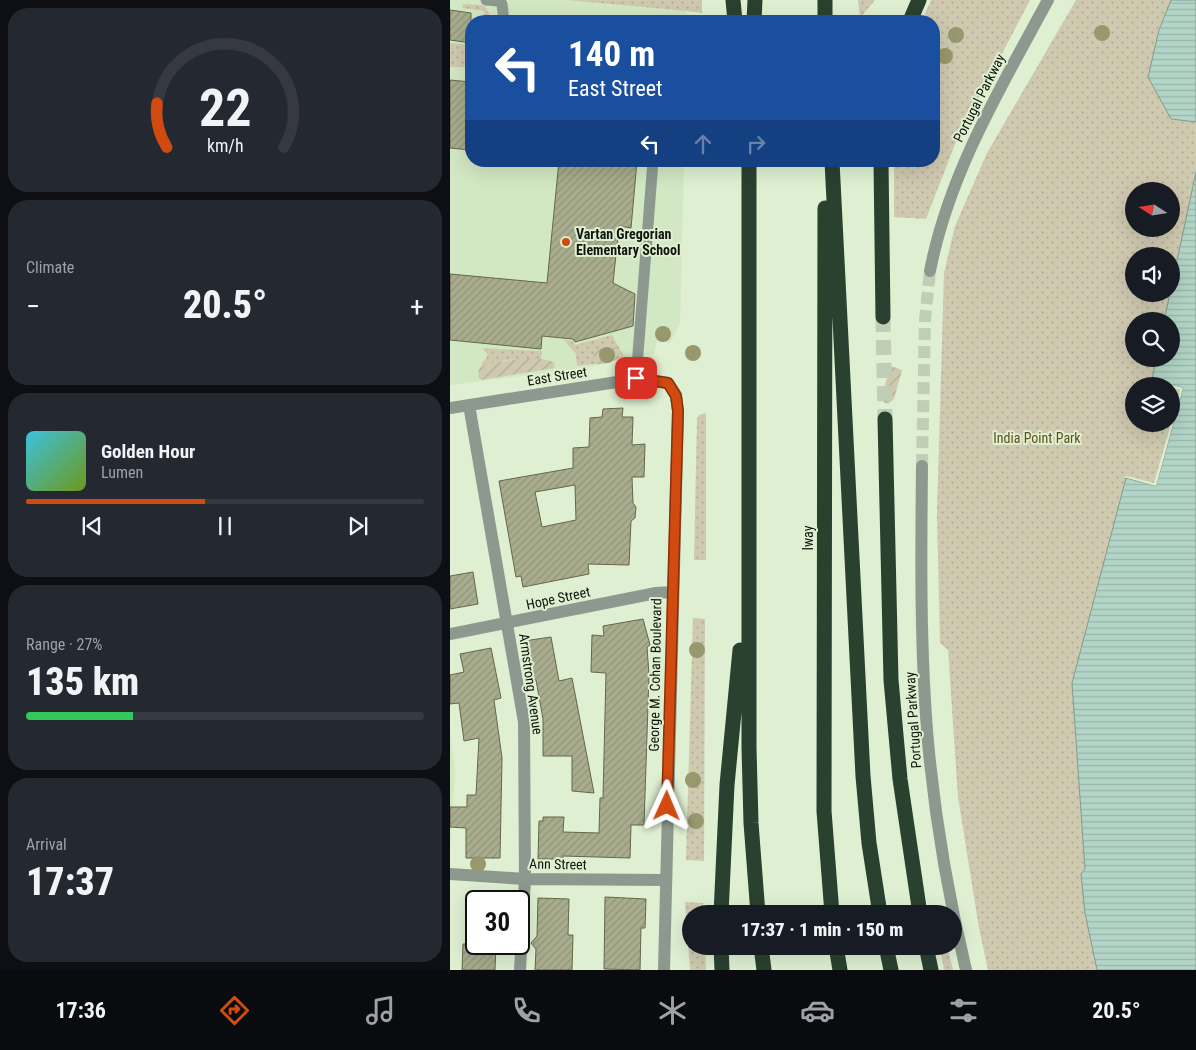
<!DOCTYPE html>
<meta charset="utf-8">
<style>
:root{--surface:#171b24;--page:#242831;--text:#f1f3f6;--muted:#9ea1a6;--line:#363941;--accent:#d14b11}
body{margin:0;font-family:"Roboto Condensed",sans-serif;background:var(--page);color:var(--text);height:100vh;display:flex;flex-direction:column;font-size:19px;white-space:nowrap}
*{box-sizing:border-box;margin:0}
p{font-size:16px;color:var(--muted)}
.icon{flex:none;width:28px;height:28px;fill:none;stroke:currentColor;stroke-width:2;stroke-linecap:round;stroke-linejoin:round}
.map{position:relative;flex:1;overflow:hidden}
.drawer{display:flex;flex-direction:column;gap:8px;padding:8px;background:#0d0f14;width:450px}
.drawer>*{flex:none}
.banner{position:absolute;left:15px;top:15px;width:475px;height:152px;border-radius:20px;box-shadow:0 5px 20px #0002;background:#1a4fa0;color:#fff;overflow:hidden}
.needle{width:32px;rotate:282deg}
.buttons{position:absolute;left:675px;top:182px;display:grid;gap:10px}
.buttons a{display:grid;place-items:center;width:55px;height:55px;border-radius:50%;background:var(--surface);box-shadow:0 5px 20px #0002;font-size:25px}
.speed{position:absolute;left:15px;top:890px;display:flex;gap:10px;font-size:25px;font-weight:700;text-align:center}
.speed>*{display:grid;place-content:center;width:65px;height:65px;border-radius:50%;background:var(--surface);box-shadow:0 5px 20px #0002;line-height:1}
.speed .limit{border:2px solid #111;border-radius:8px;background:#fff;color:#111}
.pin{position:absolute;display:grid;place-items:center;width:42px;height:42px;color:#fff;margin:-21px;border-radius:10px;box-shadow:0 2px 8px #0006}
.me{position:absolute;width:55px;margin:-28px;rotate:1deg;stroke-linejoin:round;filter:drop-shadow(0 0 4px #0008)}
.turn{display:flex;align-items:center;gap:18px;height:105px;padding:0 20px;font-size:22px}
.turn .icon{width:65px;height:65px;stroke-width:2.5}
.turn b{display:block;font-size:35px;line-height:42px}
.lanes{display:flex;align-items:center;height:48px;padding:0 20px;background:#0003;justify-content:center;gap:25px;direction:ltr}
.lanes .off{opacity:.35}
.big{font-size:38px;font-weight:800;line-height:1.1}
.drawer .widget{flex:1;display:flex;flex-direction:column;justify-content:center;gap:8px;min-width:0;padding:0 18px;border-radius:20px;background:var(--page)}
.drawer .dial{align-items:center;gap:0}
.dial svg{height:130px;overflow:visible;fill:none;stroke:var(--line);stroke-width:7;stroke-linecap:round;text-anchor:middle}
.dial text{fill:var(--text);stroke:none}
.song{display:flex;align-items:center;gap:15px}
.cover{width:60px;height:60px;border-radius:8px;background:linear-gradient(135deg,hsl(190 70% 55%),hsl(80 70% 35%))}
.played{height:5px;border-radius:2px;background:linear-gradient(90deg,var(--accent) 45%,var(--line) 45%)}
.keys{display:flex;justify-content:space-around;direction:ltr}
.heat{display:flex;justify-content:space-between;align-items:center;font-size:28px;direction:ltr}
.charge{height:8px;border-radius:4px;background:linear-gradient(90deg,#34c759 27%,var(--line) 0)}
.trip{position:absolute;left:232px;top:905px;width:280px;height:50px;border-radius:25px;background:var(--surface);box-shadow:0 5px 20px #0002;font-weight:800;line-height:50px;text-align:center}
.menu{display:flex;height:80px;justify-content:space-around;align-items:center;background:#090b0e;color:var(--muted)}
.menu .icon{width:35px;height:35px}
.menu .on{color:var(--accent)}
.menu b{font-size:22px;color:var(--text)}
main{display:flex;flex:1;min-height:0}
.map>svg:first-child{display:block}
</style>
<main>
<section class="drawer">
<div class="widget dial"><svg viewBox="0 0 100 80">
<path d="M14 69A42 42 0 1 1 86 69"/>
<path d="M14 69A42 42 0 0 1 8 42" stroke="#d14b11"/>
<text x="50" y="56" font-size="32" font-weight="700">22</text>
<text x="50" y="72" font-size="11">km/h</text>
</svg></div>
<div class="widget"><p>Climate</p>
<div class="heat"><a>−</a><b class="big">20.5°</b><a>+</a></div>
</div>
<div class="widget">
<div class="song"><i class="cover"></i><div><b>Golden Hour</b><p>Lumen</p></div></div>
<div class="played"></div>
<div class="keys"><svg class="icon" aria-label="previous" viewBox="0 0 24 24"><path d="M18 5L8 12l10 7zM5 5v14"/></svg><svg class="icon" aria-label="pause" viewBox="0 0 24 24"><path d="M8 5v14M16 5v14"/></svg><svg class="icon" aria-label="next" viewBox="0 0 24 24"><path d="M6 5l10 7-10 7zM19 5v14"/></svg></div>
</div>
<div class="widget"><p>Range · 27%</p><b class="big">135 km</b><div class="charge"></div></div>
<div class="widget"><p>Arrival</p><b class="big">17:37</b></div>
</section>
<div class="map">
<svg width="746" height="970" viewBox="0 0 746 970">
<defs>
<pattern id="grass-dots" width="8" height="8" patternUnits="userSpaceOnUse" patternTransform="scale(1.25)"><rect width="8" height="8" fill="#cfc9b0"/><path d="M2 2h.1M6 6h.1" fill="none" stroke="#b1ac96" stroke-width="1.8" stroke-linecap="round"/></pattern>
<pattern id="garden-furrows" width="10" height="10" patternUnits="userSpaceOnUse" patternTransform="scale(1.25)"><rect width="10" height="10" fill="#cfc9b0"/><path d="M-1 1l2-2M0 10L10 0M9 11l2-2" fill="none" stroke="#b1ac96"/></pattern>
<pattern id="water-rules" width="6" height="5" patternUnits="userSpaceOnUse" patternTransform="scale(1.25)"><rect width="6" height="5" fill="#b2d5c7"/><path d="M0 2.5h6" fill="none" stroke="#98b6aa"/></pattern>
<pattern id="building-hatch" width="6" height="6" patternUnits="userSpaceOnUse" patternTransform="scale(1.25)"><rect width="6" height="6" fill="#a9ad8e"/><path d="M-1 1l2-2M0 6l6-6M5 7l2-2" fill="none" stroke="#909479"/></pattern>
</defs>
<rect width="100%" height="100%" fill="#deefd2"/>
<path fill="#d2e7c3" d="M0 0H115L237 11V21H21V161H234L230 323 220 343 207 341 204 354 183 356 140 367 0 385Z
M0 733 5 771 0 846Z"/>
<path fill="url(#grass-dots)" fill-rule="evenodd" d="M115 0H252V13L237 11Z
M408 0H425L410 18Z
M481 0H580L505 144 476 219 444 217V161H484V21H472Z
M626 0H721L709 30 741 122H746V172L721 289V256H684V294H720L714 321H684V359H706L702 380 733 388 706 486 677 478 622 683 635 869 631 874 635 913 647 970H538L529 928 508 797 498 650 490 643 487 513 494 273 505 226 537 153ZM684 191H721V229H684ZM684 386H721V424H684Z
M13 4 34 5 44 21H33L34 11 12 8Z
M0 43 21 45V67H0Z
M162 335 174 356 170 358 171 355H143L145 364 127 366 126 354 114 340 122 341 125 345Z
M32 348 92 351 91 359C69 359 49 358 29 369L38 355Z
M256 413V560H244L247 419 249 415Z
M243 618 255 619 254 861 236 860Z
M235 902 253 903V914H241V946H255L256 970H240Z
M490 946H497L503 970H494Z"/>
<path fill="url(#garden-furrows)" d="M160 345 168 349 170 358 155 364H145L143 355 146 351Z
M75 358 91 359 104 362 105 368 31 380 28 377 29 369 40 363Z
M441 366 452 370 444 399 438 404 433 402 431 397Z"/>
<path fill="url(#water-rules)" stroke="#819b8f" d="M721 0H746V122L721 119 698 77 709 30Z
M746 172V970H647L635 913 631 874 635 869 622 683 676 478 706 486 733 388 702 380 706 359H721V321H714Z"/>
<path fill="#deefd2" d="M700 379 733 388 706 486 674 477 677 476 704 483 721 424 730 390 701 382Z"/>
<path fill="url(#building-hatch)" stroke="#63674b" fill-rule="evenodd" d="M0 10 21 13V43L0 40Z
M0 80 21 82V150L0 148Z
M109 161H187L181 228 169 226 163 283 185 294 183 326 125 342 123 339 92 336 91 349 0 340V274L97 283Z
M173 408 172 417H183L182 445 195 444 194 477H182L183 503 186 507 185 518 181 521 179 565 138 564 139 574 73 587 71 576 66 577 49 481 123 468V448L139 447 140 418 152 417 153 409ZM125 485 126 520 92 527 85 492Z
M23 572 28 604 0 609V576Z
M193 619 200 645 197 647 199 675 194 825H181L180 858 113 856V859H88L89 821H93V817H114L113 832 149 833 150 798H153L156 673 141 672 142 635 154 636 153 626Z
M101 637 109 681 122 678 144 793 122 791V756H93V719L86 680 81 681 74 641Z
M41 648 51 698 44 700 52 758 50 858H16V828L0 827V807H17V795H26L29 738 14 741 9 703 0 704V675L14 672 10 654Z
M155 897 196 899 195 928H191L190 970 154 969Z
M88 898 119 899 118 935H123L122 970H85L86 949 81 943 87 936Z
M13 944H46L45 970H12Z"/>
<g fill="none" stroke-linecap="round" stroke-linejoin="round">
<path stroke="#bfceb4" stroke-width="12" stroke-dasharray="12 6" stroke-linecap="butt" d="M472 466 475 320 480 271"/>
<path stroke="#bfceb4" stroke-width="15" stroke-dasharray="15 8" stroke-linecap="butt" d="M433 317 435 419"/>
<path stroke="#8d998f" stroke-width="11" d="M36 0 48 1 52 4 54 21
M186 379 203 161"/>
<path stroke="#8d998f" stroke-width="12" d="M19 405 74 722 75 879 70 970
M0 408 186 379 218 383 226 395 228 411 214 970
M0 634 206 593 222 592
M0 874 75 879 215 880"/>
<path stroke="#8d998f" stroke-width="12" d="M480 271C499 173 551 87 598 0
M472 466C471 557 470 651 478 742 485 818 498 895 516 970"/>
<path stroke="#2a412f" stroke-width="15" d="M283 0 285 21
M375 0V21
M304 21 305 0
M460 21 469 0
M299 161V748L301 823 308 914
M382 161 413 776 419 843 430 914
M431 161 433 317
M375 208 374 811 382 914
M435 419 441 680 450 779 470 914
M271 914 277 785 290 650
M271 946 272 970
M311 946 314 970
M386 946 390 970
M436 946 441 970
M476 946 481 970"/>
</g>
<g fill="#98986e">
<circle cx="652" cy="33" r="8"/>
<circle cx="506" cy="35" r="8"/>
<circle cx="495" cy="56" r="8"/>
<circle cx="213" cy="334" r="8"/>
<circle cx="243" cy="353" r="8"/>
<circle cx="157" cy="355" r="8"/>
<circle cx="247" cy="650" r="8"/>
<circle cx="243" cy="780" r="8"/>
<circle cx="246" cy="821" r="8"/>
<circle cx="28" cy="864" r="8"/>
</g>
<g fill="none" stroke-linecap="round" stroke-linejoin="round">
<g stroke="#88310b" stroke-width="12">
<path id="route" d="M186 378 218 383 226 396 228 411 217 806"/>
</g>
<use href="#route" stroke="#d14b11" stroke-width="9"/>
</g>
<circle fill="#d14b11" stroke="#deefd2" stroke-width="2" cx="116" cy="242" r="5"/>
<g text-anchor="middle" dominant-baseline="central" stroke-width="4" stroke-linejoin="round" paint-order="stroke">
<g font-size="14" fill="#10150b" stroke="#deefd2">
<text transform="translate(529 98) rotate(-63)">Portugal Parkway</text>
<text transform="translate(107 376) rotate(-9)">East Street</text>
<text transform="translate(358 538) rotate(-90)">Iway</text>
<text transform="translate(108 598) rotate(-12)">Hope Street</text>
<text transform="translate(205 675) rotate(-89)">George M. Cohan Boulevard</text>
<text transform="translate(81 684) rotate(82)">Armstrong Avenue</text>
<text transform="translate(463 720) rotate(-94)">Portugal Parkway</text>
<text transform="translate(108 864) rotate(1)">Ann Street</text>
</g>
<g font-size="14" font-weight="bold" fill="#10150b" stroke="#deefd2" text-anchor="start">
<text x="126" y="234">Vartan Gregorian<tspan x="126" dy="16">Elementary School</tspan></text>
</g>
<g font-size="14" fill="#5e511d" stroke="#deefd2">
<text x="587" y="438">India Point Park</text>
</g>
</g>
</svg>
<div class="buttons">
<a><svg class="needle" viewBox="-14 -14 28 28"><path d="M0-13l5 13h-10z" fill="#e53935"/><path d="M0 13l5-13h-10z" fill="#9ea1a6"/></svg></a>
<a><svg class="icon" aria-label="sound" viewBox="0 0 24 24"><path d="M4 9h4l5-4v14l-5-4H4zM17 9q2 3 0 6"/></svg></a>
<a><svg class="icon" aria-label="search" viewBox="0 0 24 24"><circle cx="10" cy="10" r="6"/><path d="M15 15l6 6"/></svg></a>
<a><svg class="icon" aria-label="layers" viewBox="0 0 24 24"><path d="M12 4l9 5-9 5-9-5zM3 14l9 5 9-5"/></svg></a>
</div>
<div class="speed"><div class="limit">30</div></div>
<div class="pin" style="left:186px;top:378px;background:#d93025"><svg class="icon" aria-label="arrive" viewBox="0 0 24 24"><path d="M6 21V4h12l-3 4 3 4H6"/></svg></div>
<svg class="me" style="left:217px;top:806px" viewBox="-20 -20 40 40"><path d="M0-17L14 15 0 8-14 15z" fill="#d14b11" stroke="#fff" stroke-width="4"/></svg>
<div class="trip">17:37 · 1 min · 150 m</div>
<div class="banner">
<div class="turn"><svg class="icon" aria-label="left" viewBox="0 0 24 24"><path d="M17 20v-9H6M10 6l-5 5 5 5"/></svg><div><b>140 m</b>East Street</div></div>
<div class="lanes"><svg class="icon" aria-label="left" viewBox="0 0 24 24"><path d="M17 20v-9H6M10 6l-5 5 5 5"/></svg><svg class="icon off" aria-label="ahead" viewBox="0 0 24 24"><path d="M12 20V5M6 11l6-6 6 6"/></svg><svg class="icon off" aria-label="right" viewBox="0 0 24 24"><path d="M7 20v-9h11M14 6l5 5-5 5"/></svg></div>
</div>
</div>
</main>
<nav class="menu">
<b>17:36</b>
<svg class="icon on" aria-label="directions" viewBox="0 0 24 24"><path d="M12 3l9 9-9 9-9-9zM9 14v-3h6M13 9l2 2-2 2"/></svg>
<svg class="icon" aria-label="music" viewBox="0 0 24 24"><path d="M9 18V5l10-2v13"/><circle cx="6" cy="18" r="3"/><circle cx="16" cy="16" r="3"/></svg>
<svg class="icon" aria-label="phone" viewBox="0 0 24 24"><path d="M5 4h4l2 5-3 2q2 4 5 5l2-3 5 2v4C11 20 4 13 5 4z"/></svg>
<svg class="icon" aria-label="climate" viewBox="0 0 24 24"><path d="M12 3v18M4 7l16 10M4 17L20 7"/></svg>
<svg class="icon" aria-label="car" viewBox="0 0 24 24"><path d="M5 17H2v-5l4-1 3-4h7l3 4 3 1v5h-3M9 17h6M6 11h13"/><circle cx="7" cy="17" r="2"/><circle cx="17" cy="17" r="2"/></svg>
<svg class="icon" aria-label="filters" viewBox="0 0 24 24"><path d="M4 7h16M4 17h16"/><circle cx="9" cy="7" r="2"/><circle cx="15" cy="17" r="2"/></svg>
<b>20.5°</b>
</nav>
